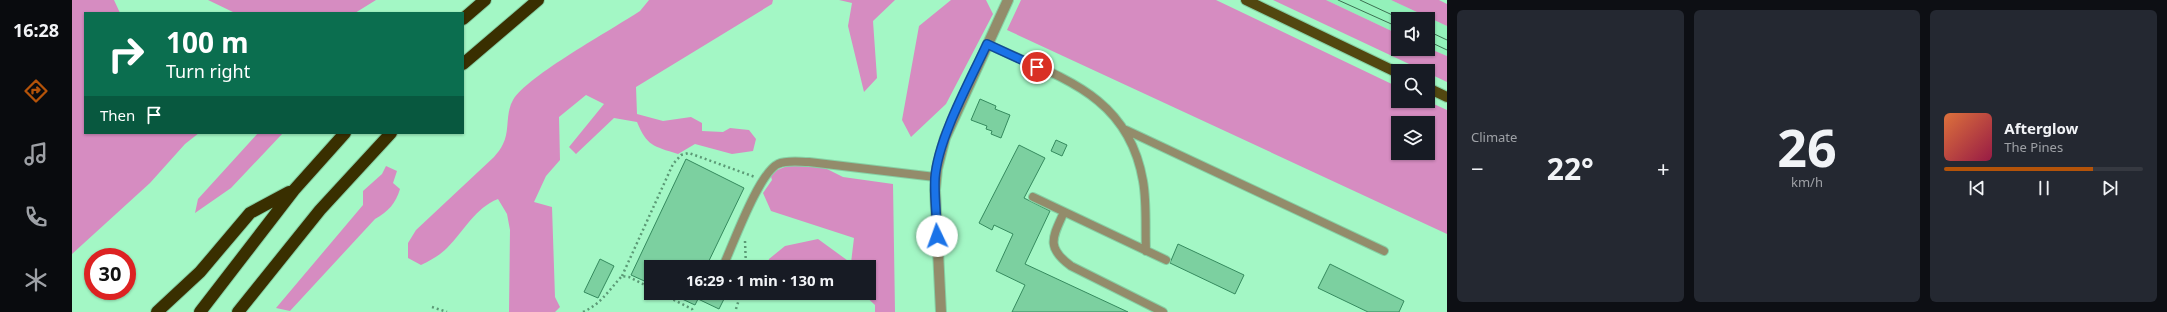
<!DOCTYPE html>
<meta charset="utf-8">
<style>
:root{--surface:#171b24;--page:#242831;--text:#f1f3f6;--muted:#9ea1a6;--line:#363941;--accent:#b45309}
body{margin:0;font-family:"Noto Sans",sans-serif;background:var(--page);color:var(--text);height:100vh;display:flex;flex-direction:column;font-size:15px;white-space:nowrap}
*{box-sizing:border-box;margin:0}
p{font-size:13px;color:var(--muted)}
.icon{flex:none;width:22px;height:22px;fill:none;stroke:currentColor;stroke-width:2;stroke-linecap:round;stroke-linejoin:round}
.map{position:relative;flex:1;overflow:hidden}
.drawer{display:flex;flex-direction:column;gap:10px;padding:10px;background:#0d0f14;width:720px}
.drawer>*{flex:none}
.top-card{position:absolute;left:12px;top:12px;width:380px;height:122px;border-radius:0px;box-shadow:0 1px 3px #0004;background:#0b6e4f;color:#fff;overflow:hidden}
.controls{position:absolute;left:1319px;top:12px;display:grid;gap:8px}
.controls a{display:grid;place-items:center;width:44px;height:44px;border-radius:0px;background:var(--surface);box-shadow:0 1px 3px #0004;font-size:20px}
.speed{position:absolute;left:12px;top:248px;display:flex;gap:8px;font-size:20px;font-weight:700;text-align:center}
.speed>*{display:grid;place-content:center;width:52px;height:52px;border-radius:50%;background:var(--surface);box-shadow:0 1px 3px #0004;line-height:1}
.speed .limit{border:6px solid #d22;background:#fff;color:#111}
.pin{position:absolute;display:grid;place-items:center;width:34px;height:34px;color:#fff;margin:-17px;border:2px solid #fff;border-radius:50%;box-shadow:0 1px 4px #0007}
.me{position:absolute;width:44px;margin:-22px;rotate:357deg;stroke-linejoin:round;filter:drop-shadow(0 0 3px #0008)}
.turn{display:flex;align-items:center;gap:14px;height:84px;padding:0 16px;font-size:18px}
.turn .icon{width:52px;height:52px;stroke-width:2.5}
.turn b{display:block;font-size:28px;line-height:34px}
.then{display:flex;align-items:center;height:38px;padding:0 16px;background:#0003;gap:8px;font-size:15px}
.big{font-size:30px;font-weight:700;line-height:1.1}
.drawer .card{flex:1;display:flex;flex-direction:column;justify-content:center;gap:6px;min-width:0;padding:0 14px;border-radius:6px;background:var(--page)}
.drawer .dial{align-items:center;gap:0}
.dial b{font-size:52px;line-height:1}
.song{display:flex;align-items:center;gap:12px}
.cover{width:48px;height:48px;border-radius:6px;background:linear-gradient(135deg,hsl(20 70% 55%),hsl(340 70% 35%))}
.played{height:4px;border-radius:2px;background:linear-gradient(90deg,var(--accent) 75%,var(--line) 75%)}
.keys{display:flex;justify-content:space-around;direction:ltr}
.heat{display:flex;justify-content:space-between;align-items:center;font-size:22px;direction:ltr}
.drawer .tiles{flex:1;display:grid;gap:10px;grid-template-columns:repeat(3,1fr)}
.trip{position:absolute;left:572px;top:260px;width:232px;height:40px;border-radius:0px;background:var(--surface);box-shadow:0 1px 3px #0004;font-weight:700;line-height:40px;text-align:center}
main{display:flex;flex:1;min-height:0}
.menu{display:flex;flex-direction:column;width:72px;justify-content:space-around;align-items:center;background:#090b0e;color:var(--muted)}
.menu .icon{width:28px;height:28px}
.menu .active{color:var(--accent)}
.menu b{font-size:18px;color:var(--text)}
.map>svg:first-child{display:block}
</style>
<main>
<nav class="menu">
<b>16:28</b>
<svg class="icon active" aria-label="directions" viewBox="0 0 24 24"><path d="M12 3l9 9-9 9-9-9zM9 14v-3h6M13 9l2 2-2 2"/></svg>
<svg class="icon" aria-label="music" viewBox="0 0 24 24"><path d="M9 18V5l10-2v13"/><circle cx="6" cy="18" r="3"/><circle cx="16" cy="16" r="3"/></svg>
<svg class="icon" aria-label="phone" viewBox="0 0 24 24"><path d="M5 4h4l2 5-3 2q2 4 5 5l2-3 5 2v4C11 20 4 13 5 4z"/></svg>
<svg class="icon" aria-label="climate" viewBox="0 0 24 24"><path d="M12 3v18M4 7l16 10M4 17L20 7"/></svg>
</nav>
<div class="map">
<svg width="1375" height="312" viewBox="0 0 1375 312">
<rect width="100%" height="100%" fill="#a3f7c5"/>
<path fill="#93f1ba" d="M1254 0H1319L1375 26V56L1356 48V19H1326V34Z"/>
<path fill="#d68cc1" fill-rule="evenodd" d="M0 0H42L48 13H13V133H127L113 144 78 183 0 254Z
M136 0H304L283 13H163Z
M577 0H701L700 4 564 87 565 114 591 121 619 117 630 123V131L651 132 658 128 677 130 684 139 681 151 660 154 623 144 606 154C581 146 575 146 565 122L542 118 504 154 497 147 532 104 514 95 487 117 488 160 474 176 462 202 480 207 483 297 488 307 483 312H437L438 230 435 214 426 199C403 208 392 231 375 248 367 256 359 260 349 265L336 258V243L344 230 422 157C425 153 429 149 431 144 438 131 433 114 441 100 455 76 541 29 568 11Z
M767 0H823L801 21 805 78 792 92 776 26 780 3Z
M879 0H914L921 14 874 104 839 137 830 120 847 26Z
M949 0H1144L1326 87V101H1355L1375 110V234L935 30ZM1326 123H1356V153H1326Z
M1201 0H1254L1326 34V49L1356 48 1375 56V82L1356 73V71H1352Z
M1319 0H1367L1375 4V26Z
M186 133H211L159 188 123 213 126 199Z
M720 164 751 167 771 177 821 184 823 312H803V305L790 293H797V267H695L697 259 713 246 746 239 779 263 782 238 699 211 691 193 700 180 698 173Z
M314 166 325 171 321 183 328 189C324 203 316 212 303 219L218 311 204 308 291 205V191L310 174Z"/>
<path fill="#7cd0a0" stroke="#358a5e" d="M908 99 924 106 923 109 938 115 929 138 919 134 920 131 914 129 915 126 899 120Z
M984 140 995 145 990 156 979 151Z
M947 145 973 158 952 198 978 211 953 264 1056 312H940L953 285 924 271 941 234 922 225 920 230 907 223Z
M614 159 672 188 634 267H579V284L559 275Z
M1106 244 1172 275 1163 294 1098 263Z
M528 259 542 266 526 298 512 292Z
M1258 264 1332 301 1327 312H1296L1246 288Z
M597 293H655L647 309 626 299 623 305Z"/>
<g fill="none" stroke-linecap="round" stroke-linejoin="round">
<g stroke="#86d0a4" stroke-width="10">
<path id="service" d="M915 44C986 77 1056 93 1071 181 1075 203 1073 228 1074 251
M1054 130 1312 251
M961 197 1094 260
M992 212C981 237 973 247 999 266L1091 312
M652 264C662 242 687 173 706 164 715 160 727 162 737 162L863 177"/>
</g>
<g stroke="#86d0a4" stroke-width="12">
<path id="minor" d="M869 312 863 190 865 169 873 138 936 0"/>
</g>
<g stroke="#86d0a4" stroke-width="12">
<path id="primary" d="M1174 0 1326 73
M1356 88 1375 97"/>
</g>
<g stroke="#86d0a4" stroke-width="14">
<path id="motorway" d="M391 19 413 0
M391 64 466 0
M85 312 128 272 178 213 217 192
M128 312 222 190 273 133
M166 312 248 210 319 133"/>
</g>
<path stroke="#5b9975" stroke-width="2.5" stroke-dasharray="2 3" stroke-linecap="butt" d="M673 241 674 267
M550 276 601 164 609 155 617 153 683 177
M588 293 620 309 621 312
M360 307 375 312
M664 309 669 293
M511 312C529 304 537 290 550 276L557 277 579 288"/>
<use href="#service" stroke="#938c6b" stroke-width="8"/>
<use href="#minor" stroke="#938c6b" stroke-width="10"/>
<use href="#primary" stroke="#524710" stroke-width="10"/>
<use href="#motorway" stroke="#392f00" stroke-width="12"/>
<path stroke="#3c7052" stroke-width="1" d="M1266 0 1326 27
M1288 0 1329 19
M1356 31 1375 40
M1356 41 1375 50"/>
</g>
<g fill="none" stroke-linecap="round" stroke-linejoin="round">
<g stroke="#114b97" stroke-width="10">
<path id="route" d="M865 236C865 217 862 197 863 178 866 138 898 81 915 44L965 67"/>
</g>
<use href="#route" stroke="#1a73e8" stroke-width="7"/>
</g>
</svg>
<div class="controls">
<a><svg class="icon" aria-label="sound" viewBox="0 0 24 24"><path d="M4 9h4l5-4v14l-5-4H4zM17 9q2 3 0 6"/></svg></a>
<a><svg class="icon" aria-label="search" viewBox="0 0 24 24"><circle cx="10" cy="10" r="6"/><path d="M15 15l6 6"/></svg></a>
<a><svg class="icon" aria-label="layers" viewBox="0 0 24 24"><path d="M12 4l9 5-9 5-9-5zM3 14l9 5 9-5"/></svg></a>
</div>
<div class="speed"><div class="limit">30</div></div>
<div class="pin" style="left:965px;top:67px;background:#d93025"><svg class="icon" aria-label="arrive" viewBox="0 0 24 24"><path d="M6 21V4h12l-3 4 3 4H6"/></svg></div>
<svg class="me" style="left:865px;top:236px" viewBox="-20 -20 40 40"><circle r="19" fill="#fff"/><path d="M0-13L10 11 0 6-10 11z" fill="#1a73e8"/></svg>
<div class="trip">16:29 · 1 min · 130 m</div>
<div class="top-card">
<div class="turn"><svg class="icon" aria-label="right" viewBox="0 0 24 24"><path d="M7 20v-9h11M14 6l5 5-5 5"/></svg><div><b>100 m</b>Turn right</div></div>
<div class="then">Then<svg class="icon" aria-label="arrive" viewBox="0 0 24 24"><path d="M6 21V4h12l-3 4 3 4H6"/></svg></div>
</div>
</div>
<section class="drawer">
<div class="tiles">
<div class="card"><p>Climate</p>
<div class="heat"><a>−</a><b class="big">22°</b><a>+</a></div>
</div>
<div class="card dial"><b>26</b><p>km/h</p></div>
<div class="card">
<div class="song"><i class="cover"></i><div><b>Afterglow</b><p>The Pines</p></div></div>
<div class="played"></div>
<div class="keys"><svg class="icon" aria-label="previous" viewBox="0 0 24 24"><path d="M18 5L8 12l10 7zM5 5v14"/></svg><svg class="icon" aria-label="pause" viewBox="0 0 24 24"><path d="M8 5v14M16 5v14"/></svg><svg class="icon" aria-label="next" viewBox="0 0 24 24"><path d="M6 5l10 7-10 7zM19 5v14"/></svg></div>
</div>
</div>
</section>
</main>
